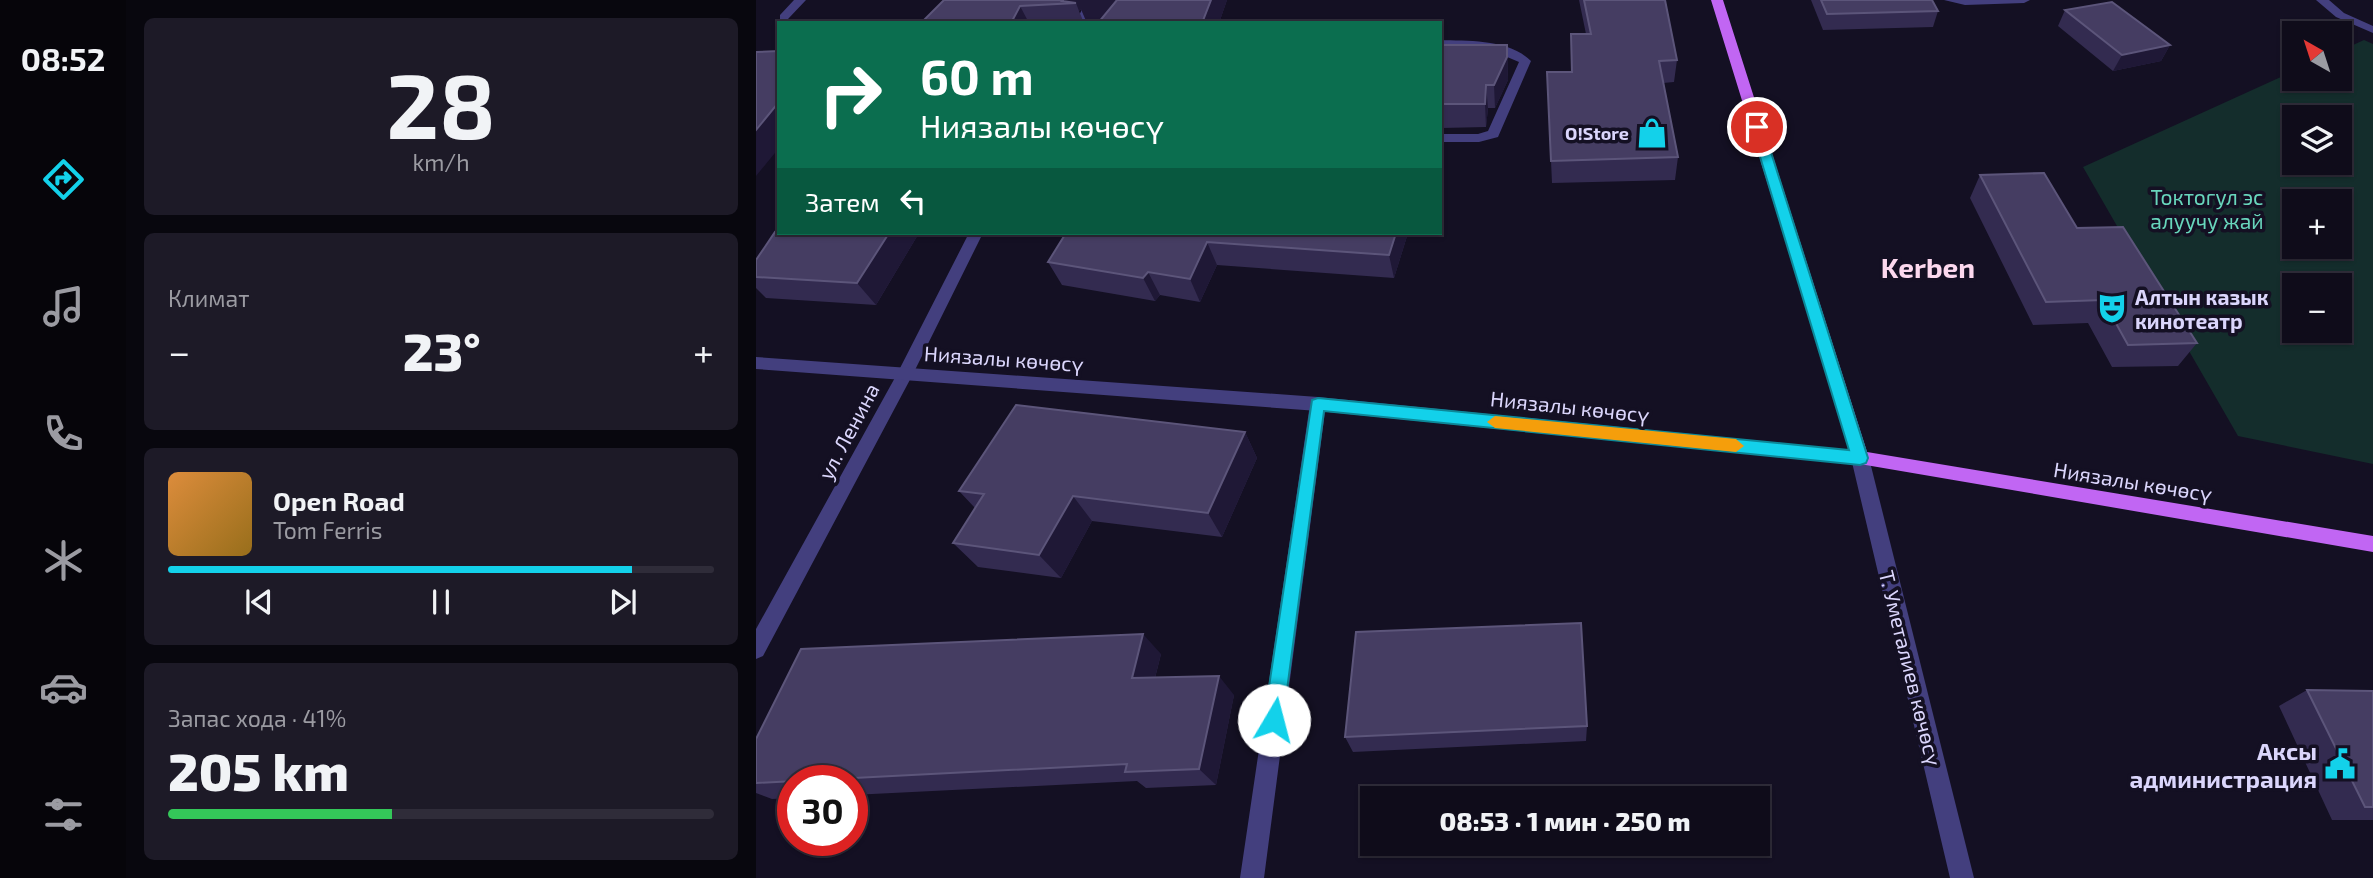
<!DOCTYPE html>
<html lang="ru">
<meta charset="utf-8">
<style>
:root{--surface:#0f0c1a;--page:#1d1a27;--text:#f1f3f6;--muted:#9b9ba2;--line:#2f2c39;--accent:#13d1ea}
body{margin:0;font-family:"Exo 2",sans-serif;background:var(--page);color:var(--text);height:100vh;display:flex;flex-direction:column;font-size:26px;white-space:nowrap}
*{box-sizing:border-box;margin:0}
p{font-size:23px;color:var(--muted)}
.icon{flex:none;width:38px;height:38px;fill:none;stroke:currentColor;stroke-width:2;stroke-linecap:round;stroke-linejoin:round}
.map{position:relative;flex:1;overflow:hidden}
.details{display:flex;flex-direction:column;gap:18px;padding:18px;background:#08070e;width:630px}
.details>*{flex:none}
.banner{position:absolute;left:21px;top:21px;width:665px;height:214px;border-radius:0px;box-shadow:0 2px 5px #0004,0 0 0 2px var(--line);background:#0b6e4f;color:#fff;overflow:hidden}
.needle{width:46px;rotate:321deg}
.buttons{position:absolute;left:1526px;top:21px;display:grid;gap:14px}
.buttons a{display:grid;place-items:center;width:70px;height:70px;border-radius:0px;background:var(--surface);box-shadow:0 2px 5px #0004,0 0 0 2px var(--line);font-size:35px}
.speed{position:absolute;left:21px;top:765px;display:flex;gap:14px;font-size:35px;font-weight:700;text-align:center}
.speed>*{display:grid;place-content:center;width:91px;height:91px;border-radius:50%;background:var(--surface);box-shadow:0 2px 5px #0004,0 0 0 2px var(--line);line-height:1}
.speed .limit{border:10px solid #d22;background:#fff;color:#111}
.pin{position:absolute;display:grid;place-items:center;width:60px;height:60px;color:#fff;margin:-30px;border:4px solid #fff;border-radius:50%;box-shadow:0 2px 7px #0007}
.me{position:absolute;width:77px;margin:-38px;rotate:8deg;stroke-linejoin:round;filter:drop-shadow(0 0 5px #0008)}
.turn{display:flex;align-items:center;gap:24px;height:147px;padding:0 28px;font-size:32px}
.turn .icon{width:91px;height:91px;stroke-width:2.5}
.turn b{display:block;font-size:49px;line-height:60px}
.then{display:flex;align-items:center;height:66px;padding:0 28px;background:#0003;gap:14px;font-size:26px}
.big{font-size:52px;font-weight:800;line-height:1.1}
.details .card{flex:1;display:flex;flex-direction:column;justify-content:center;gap:10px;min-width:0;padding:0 24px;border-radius:10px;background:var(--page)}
.details .dial{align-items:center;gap:0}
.dial b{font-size:91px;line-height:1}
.song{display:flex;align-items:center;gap:21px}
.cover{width:84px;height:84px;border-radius:10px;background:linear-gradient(135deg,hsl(30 70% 55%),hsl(40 70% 35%))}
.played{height:7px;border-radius:4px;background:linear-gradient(90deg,var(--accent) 85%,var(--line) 85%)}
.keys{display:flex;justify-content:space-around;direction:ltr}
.heat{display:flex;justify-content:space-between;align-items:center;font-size:38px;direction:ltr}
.charge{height:10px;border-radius:5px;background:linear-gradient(90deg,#34c759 41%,var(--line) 0)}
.trip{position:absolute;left:604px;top:786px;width:410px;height:70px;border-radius:0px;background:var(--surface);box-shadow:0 2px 5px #0004,0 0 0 2px var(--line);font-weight:800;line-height:70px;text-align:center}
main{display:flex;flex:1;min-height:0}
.dock{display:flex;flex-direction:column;width:126px;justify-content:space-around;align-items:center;background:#06050a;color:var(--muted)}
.dock .icon{width:49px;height:49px}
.dock .on{color:var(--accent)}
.dock b{font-size:32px;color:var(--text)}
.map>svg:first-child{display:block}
</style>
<main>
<nav class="dock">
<b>08:52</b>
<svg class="icon on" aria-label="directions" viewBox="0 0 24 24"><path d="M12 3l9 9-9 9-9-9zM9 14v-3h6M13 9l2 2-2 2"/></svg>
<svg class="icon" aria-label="music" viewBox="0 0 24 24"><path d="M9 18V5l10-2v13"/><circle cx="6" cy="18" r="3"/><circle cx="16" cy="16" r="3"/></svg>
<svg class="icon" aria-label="phone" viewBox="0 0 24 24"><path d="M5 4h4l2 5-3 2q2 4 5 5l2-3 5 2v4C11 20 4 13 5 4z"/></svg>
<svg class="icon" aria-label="climate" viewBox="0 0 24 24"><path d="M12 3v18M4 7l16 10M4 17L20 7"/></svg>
<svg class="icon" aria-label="car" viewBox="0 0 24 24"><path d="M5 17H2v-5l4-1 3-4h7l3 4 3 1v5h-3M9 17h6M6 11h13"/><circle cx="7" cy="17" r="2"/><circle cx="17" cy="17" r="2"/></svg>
<svg class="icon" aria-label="filters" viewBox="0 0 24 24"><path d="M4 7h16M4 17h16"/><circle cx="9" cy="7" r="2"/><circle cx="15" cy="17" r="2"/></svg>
</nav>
<section class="details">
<div class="card dial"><b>28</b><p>km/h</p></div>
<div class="card"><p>Климат</p>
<div class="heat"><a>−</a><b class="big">23°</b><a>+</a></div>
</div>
<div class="card">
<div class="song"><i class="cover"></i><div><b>Open Road</b><p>Tom Ferris</p></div></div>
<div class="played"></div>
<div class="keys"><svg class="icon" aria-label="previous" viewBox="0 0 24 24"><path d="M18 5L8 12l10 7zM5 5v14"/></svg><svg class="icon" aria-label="pause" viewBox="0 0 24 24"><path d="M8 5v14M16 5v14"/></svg><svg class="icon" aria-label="next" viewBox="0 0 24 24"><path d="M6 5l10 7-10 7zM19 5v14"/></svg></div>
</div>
<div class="card"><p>Запас хода · 41%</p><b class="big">205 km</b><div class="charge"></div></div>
</section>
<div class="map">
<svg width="1617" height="878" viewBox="0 0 1617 878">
<rect width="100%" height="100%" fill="#141023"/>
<path fill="#142d2c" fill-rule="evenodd" d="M1608 40 1617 44V464L1482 436 1327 167 1538 71V79H1584V51ZM1538 117H1584V163H1538ZM1538 201H1584V247H1538ZM1538 285H1584V331H1538Z"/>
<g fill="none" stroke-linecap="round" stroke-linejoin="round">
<path fill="#433f7e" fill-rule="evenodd" d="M1188 0H1274L1268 3 1209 5Z
M684 40C713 41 753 39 775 61L742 137 723 142H684V134H722L732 131 763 62 737 51 684 47Z"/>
<path fill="#433f7e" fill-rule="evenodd" d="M38 0H50L32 19H24V15Z
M331 0H343L331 23H319Z
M1560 0H1573L1588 13 1617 26V33L1580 17Z
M213 233H227L157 374 7 656 0 659V629L141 374Z
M562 397 568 399 570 404 508 878H484L554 404 556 399Z
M1104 451 1110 453 1113 458 1218 878H1194L1095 458 1098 453Z"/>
<path fill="#433f7e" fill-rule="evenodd" d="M0 357 562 397 1104 451 1110 453 1113 458 1110 463 1104 465 562 411 0 369Z"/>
<path fill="#c166f3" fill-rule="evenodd" d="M955 0H967L1111 452 1617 536V552L1098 463Z"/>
</g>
<path fill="#332b50" d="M188 0H471L463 23H331L325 9 323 11 328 23H165Z
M823 0H909L921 60 918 82 907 83 922 157 919 180 796 183 791 72H815V34H830Z
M1055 0H1176L1182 11 1177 27 1067 30Z
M1309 10 1414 45 1405 61 1357 71 1302 26Z
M684 45H751L752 80 739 108H732L730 127 686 128 684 129Z
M1224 175 1321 228 1441 343 1422 366 1356 367 1332 323 1277 325 1214 198Z
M23 233H163L120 305 10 298 0 288V260Z
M310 233H652L638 278 461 265 444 302 404 295 399 301 306 285 292 262Z
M489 432 501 458 466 537 336 521 305 578 222 567 197 543 219 508 203 491Z
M405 654 399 678 478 695 460 785 390 788 381 781 96 795V780H37V798L16 799 0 793V739Z
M1551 690 1617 691V820H1576L1523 706Z
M831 726 830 741 597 752 589 737Z"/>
<path fill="#1f1836" d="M307 0H370L343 23H331L325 9 323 11 320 3 307 4Z
M455 0H471L463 23H446Z
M264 6 273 23H255Z
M751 45 752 80 739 108 738 85Z
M1414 45 1405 61 1357 71 1366 55Z
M730 85 732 108 730 127 729 104Z
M23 102V148L0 176V130Z
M133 233H163L120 305 101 283Z
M640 233H652L638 278 633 255Z
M451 242 461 265 444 302 434 279Z
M392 272 404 295 399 301 387 278Z
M489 432 501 458 466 537 452 513Z
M317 496 336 521 305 578 283 555Z
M387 634 405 654 394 697 376 678Z
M463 676 478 695 460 785 443 769Z"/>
<path fill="#453d62" stroke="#5c557a" stroke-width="2" d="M188 0H307L306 1 320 3 264 6 255 23H165Z
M361 0H455L446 23H342Z
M828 0H909L921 60 903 61 922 157 795 161 791 72H816L815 34H835Z
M1065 0H1176L1182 11 1071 14Z
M1356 2 1414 45 1366 55 1309 10Z
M684 45H751V57L738 85H730L729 104H684Z
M23 51V102L0 130V52Z
M1288 173 1321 228 1367 227 1441 343 1372 345 1347 300 1290 302 1224 175Z
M19 232 23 233H133L101 283 0 277V260Z
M310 233H640L633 255 451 242 434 279 392 272 387 278 292 262Z
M260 405 489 432 452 513 317 496 283 555 197 543 228 494 203 491Z
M825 623 831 726 589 737 600 632Z
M387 634 376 678 463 676 443 769 369 772 371 764 0 783V739L45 649Z
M1551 690 1617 691V807H1609Z"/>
<path fill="#13d1ea" stroke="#0c8898" stroke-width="2" d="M1001 124 1007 127 1112 458 1110 463 1104 465 568 411 527 720 525 727 518 730 511 727 508 720 556 400 562 398 1093 450 995 127Z"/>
<path fill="#f59e0b" d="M739 416 980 439 988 446 980 452 739 428 731 422Z"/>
<defs>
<g id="shop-bare" transform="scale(2.415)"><path d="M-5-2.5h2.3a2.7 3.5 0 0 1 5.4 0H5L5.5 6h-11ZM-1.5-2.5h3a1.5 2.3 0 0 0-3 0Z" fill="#13d1ea" stroke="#141023" stroke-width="2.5" paint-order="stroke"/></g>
<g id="theatre-bare" transform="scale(2.415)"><path d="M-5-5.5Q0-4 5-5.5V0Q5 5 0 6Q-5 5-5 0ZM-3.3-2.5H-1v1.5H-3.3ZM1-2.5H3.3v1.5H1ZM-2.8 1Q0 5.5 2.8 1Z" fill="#13d1ea" stroke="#141023" stroke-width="2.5" paint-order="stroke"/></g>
<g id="civic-bare" transform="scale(2.415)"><path d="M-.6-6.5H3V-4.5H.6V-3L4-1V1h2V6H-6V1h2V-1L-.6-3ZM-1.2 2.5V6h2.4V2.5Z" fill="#13d1ea" stroke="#141023" stroke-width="2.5" paint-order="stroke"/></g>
</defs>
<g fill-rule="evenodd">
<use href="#shop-bare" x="896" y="133"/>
<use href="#theatre-bare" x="1356" y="308"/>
<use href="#civic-bare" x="1584" y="764"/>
</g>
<g text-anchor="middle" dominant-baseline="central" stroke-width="7" stroke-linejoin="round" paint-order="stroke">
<g font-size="18" font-weight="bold" fill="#dbd6fc" stroke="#141023" text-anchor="end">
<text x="873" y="133">O!Store</text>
</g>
<g font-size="21" fill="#68d6bc" stroke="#141023">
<text x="1451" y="196">Токтогул эс<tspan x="1451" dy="24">алуучу жай</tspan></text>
</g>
<g font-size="21" font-weight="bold" fill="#dbd6fc" stroke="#141023" text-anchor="start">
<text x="1379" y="296">Алтын казык<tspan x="1379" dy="24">кинотеатр</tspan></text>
</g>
<g font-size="21" fill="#dbd6fc" stroke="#141023">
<text transform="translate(248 358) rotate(4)">Ниязалы көчөсү</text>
<text transform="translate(814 406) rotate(6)">Ниязалы көчөсү</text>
<text transform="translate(92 431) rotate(-62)">ул. Ленина</text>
<text transform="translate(1377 481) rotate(9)">Ниязалы көчөсү</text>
<text transform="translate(1155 668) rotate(76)">Т. Уметалиев көчөсү</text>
</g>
<g font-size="24" font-weight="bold" fill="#dbd6fc" stroke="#141023" text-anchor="end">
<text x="1561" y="750">Аксы<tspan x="1561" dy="28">администрация</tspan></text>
</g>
<g font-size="28" font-weight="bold" fill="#fcd8ee" stroke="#141023">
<text x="1172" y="267">Kerben</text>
</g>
</g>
</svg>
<div class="buttons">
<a><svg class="needle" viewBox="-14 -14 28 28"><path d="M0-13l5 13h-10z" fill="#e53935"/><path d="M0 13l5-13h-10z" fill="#9b9ba2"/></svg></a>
<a><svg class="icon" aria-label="layers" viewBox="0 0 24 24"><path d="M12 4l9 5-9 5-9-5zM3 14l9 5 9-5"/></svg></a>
<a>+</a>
<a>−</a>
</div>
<div class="speed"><div class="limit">30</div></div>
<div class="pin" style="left:1001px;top:127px;background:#d93025"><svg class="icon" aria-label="arrive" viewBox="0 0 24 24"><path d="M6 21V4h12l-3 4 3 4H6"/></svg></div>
<svg class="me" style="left:518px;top:720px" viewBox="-20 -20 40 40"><circle r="19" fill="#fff"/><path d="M0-13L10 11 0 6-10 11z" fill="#13d1ea"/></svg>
<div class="trip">08:53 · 1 мин · 250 m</div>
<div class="banner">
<div class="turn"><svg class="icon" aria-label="right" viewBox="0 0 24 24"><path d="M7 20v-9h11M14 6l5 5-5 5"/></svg><div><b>60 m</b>Ниязалы көчөсү</div></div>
<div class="then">Затем<svg class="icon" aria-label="left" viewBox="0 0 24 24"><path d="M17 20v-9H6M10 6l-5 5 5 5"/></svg></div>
</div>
</div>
</main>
